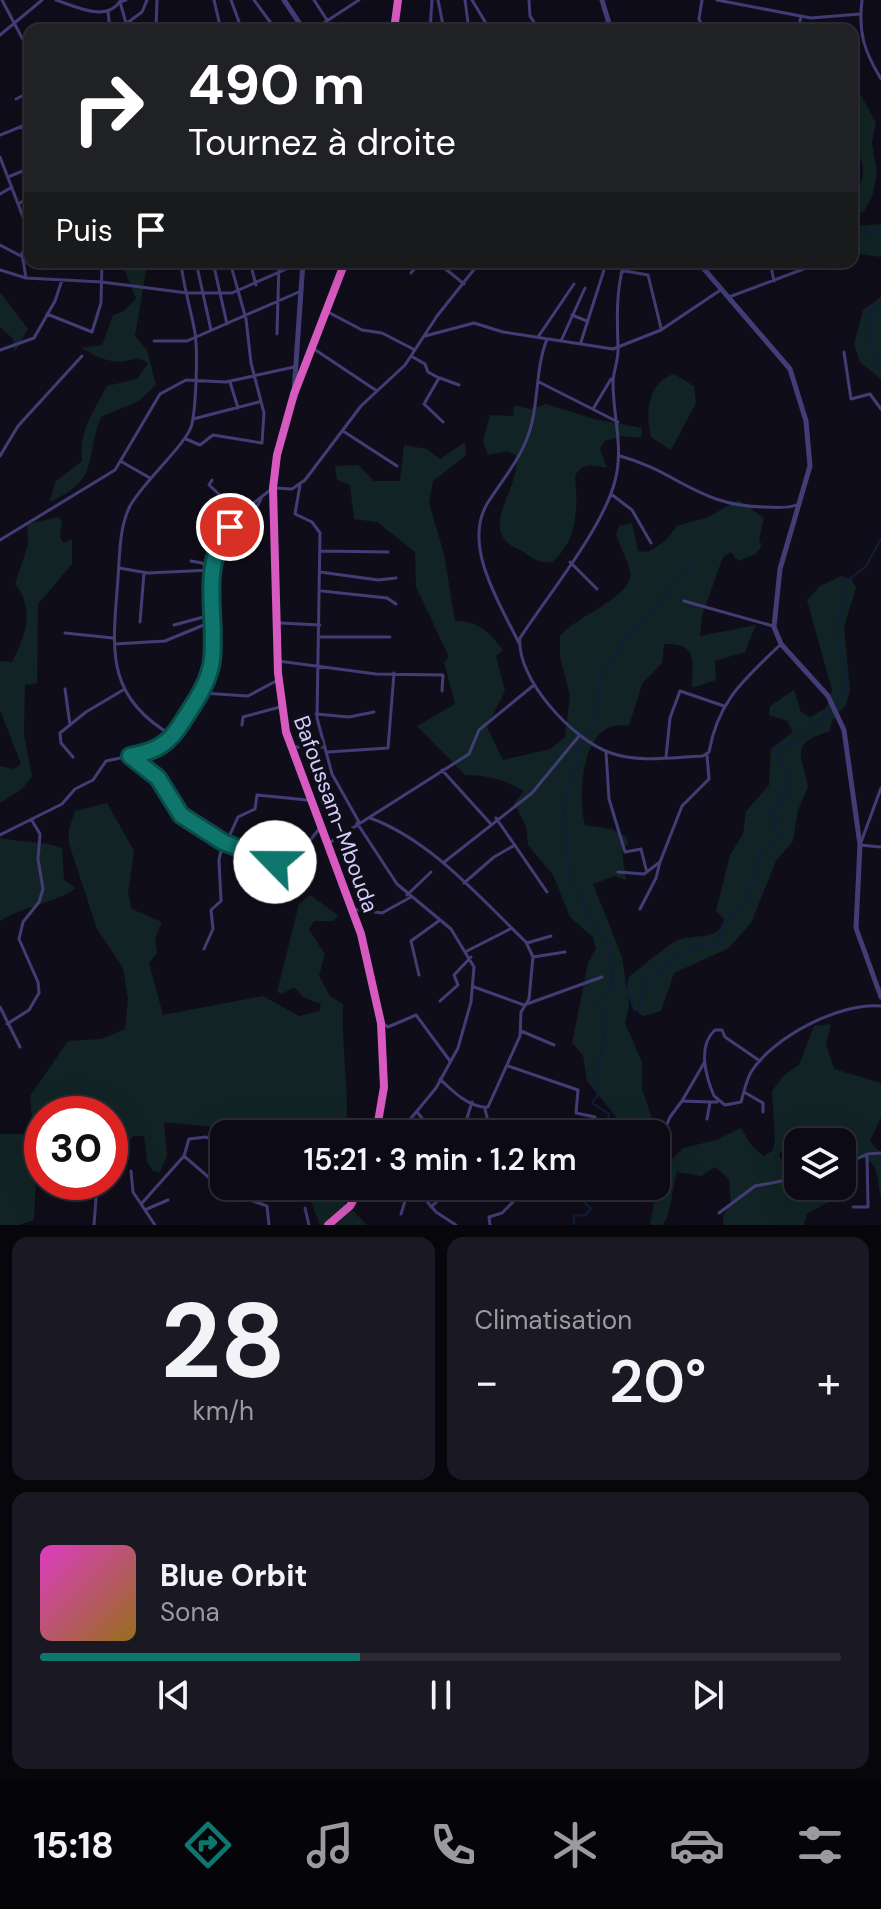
<!DOCTYPE html>
<html lang="fr">
<meta charset="utf-8">
<style>
:root{--surface:#0c0a14;--page:#1a1822;--text:#f1f3f6;--muted:#9a9aa0;--line:#2c2b34;--accent:#0f766e}
body{margin:0;font-family:"DM Sans",sans-serif;background:var(--page);color:var(--text);height:100vh;display:flex;flex-direction:column;font-size:30px;white-space:nowrap}
*{box-sizing:border-box;margin:0}
p{font-size:26px;color:var(--muted)}
.icon{flex:none;width:44px;height:44px;fill:none;stroke:currentColor;stroke-width:2;stroke-linecap:round;stroke-linejoin:round}
.map{position:relative;height:1225px;overflow:hidden}
.side{display:flex;flex-direction:column;gap:12px;padding:12px;background:#07060b;flex:1}
.side>*{flex:none}
.guide{position:absolute;left:24px;top:24px;width:834px;height:244px;border-radius:16px;box-shadow:0 8px 32px #0002,0 0 0 2px var(--line);background:#202124;color:#fff;overflow:hidden}
.tools{position:absolute;left:784px;top:1128px;display:grid;gap:16px}
.tools a{display:grid;place-items:center;width:72px;height:72px;border-radius:16px;background:var(--surface);box-shadow:0 8px 32px #0002,0 0 0 2px var(--line);font-size:40px}
.speed{position:absolute;left:24px;top:1096px;display:flex;gap:16px;font-size:40px;font-weight:700;text-align:center}
.speed>*{display:grid;place-content:center;width:104px;height:104px;border-radius:50%;background:var(--surface);box-shadow:0 8px 32px #0002,0 0 0 2px var(--line);line-height:1}
.speed .limit{border:12px solid #d22;background:#fff;color:#111}
.pin{position:absolute;display:grid;place-items:center;width:68px;height:68px;color:#fff;margin:-34px;border:4px solid #fff;border-radius:50%;box-shadow:0 2px 8px #0007}
.me{position:absolute;width:88px;margin:-44px;rotate:293deg;stroke-linejoin:round;filter:drop-shadow(0 0 6px #0008)}
.turn{display:flex;align-items:center;gap:28px;height:168px;padding:0 32px;font-size:36px}
.turn .icon{width:104px;height:104px;stroke-width:2.5}
.turn b{display:block;font-size:56px;line-height:68px}
.then{display:flex;align-items:center;height:76px;padding:0 32px;background:#0003;gap:16px;font-size:30px}
.big{font-size:60px;font-weight:600;line-height:1.1}
.side .card{flex:1;display:flex;flex-direction:column;justify-content:center;gap:12px;min-width:0;padding:0 28px;border-radius:16px;background:var(--page)}
.side .dial{align-items:center;gap:0}
.dial b{font-size:104px;line-height:1}
.song{display:flex;align-items:center;gap:24px}
.cover{width:96px;height:96px;border-radius:12px;background:linear-gradient(135deg,hsl(310 70% 55%),hsl(40 70% 35%))}
.played{height:8px;border-radius:4px;background:linear-gradient(90deg,var(--accent) 40%,var(--line) 40%)}
.keys{display:flex;justify-content:space-around;direction:ltr}
.heat{display:flex;justify-content:space-between;align-items:center;font-size:44px;direction:ltr}
.side .tiles{flex:1;display:grid;gap:12px;grid-template-columns:1fr 1fr}
.card:last-child{grid-column:span 2}
.trip{position:absolute;left:210px;top:1120px;width:460px;height:80px;border-radius:16px;background:var(--surface);box-shadow:0 8px 32px #0002,0 0 0 2px var(--line);font-weight:600;line-height:80px;text-align:center}
.tab-bar{display:flex;height:128px;justify-content:space-around;align-items:center;background:#050408;color:var(--muted)}
.tab-bar .icon{width:56px;height:56px}
.tab-bar .selected{color:var(--accent)}
.tab-bar b{font-size:36px;color:var(--text)}
.map>svg:first-child{display:block}
</style>
<div class="map">
<svg width="881" height="1225" viewBox="0 0 881 1225">
<rect width="100%" height="100%" fill="#100d1a"/>
<path fill="#112324" d="M852 94 861 95 876 123 872 142 877 174 873 194 864 212 855 214 852 184H860C869 167 855 150 852 134 850 121 852 107 852 94Z
M881 224V257L852 253V226Z
M121 262H144L146 271 135 336 147 350 156 385 139 401 101 417C84 460 101 479 50 502L55 482 82 461C79 431 93 412 107 386L137 379 148 363 137 358C114 366 101 359 81 348L102 345 113 315 124 311 136 298Z
M0 292 28 329 15 352 13 339 0 327Z
M881 297V379L860 362 854 344 863 310Z
M674 374 694 386 696 403 671 450 651 437C645 413 648 382 674 374Z
M546 404 594 419 642 428 641 438 622 436 605 441 600 449 607 468C592 465 583 462 575 476 578 506 578 541 552 562 535 564 532 556 518 549 475 530 522 488 516 455L507 451 488 455 483 441 490 415 513 416 514 405 530 409Z
M465 442 466 455 433 481 429 503 444 554 455 621C479 621 488 631 503 650L496 656 505 691 487 727 503 760 550 749 565 737 570 696 560 657V636C575 616 636 596 630 571 627 559 620 546 616 535L619 526 632 523 638 551 648 552 665 541 677 526 708 517 739 500 764 518 759 540 762 545 756 554 738 561 731 552 723 557 702 615 700 636 756 625 745 652 715 661 716 680 692 688C692 660 699 643 664 644L662 663 642 684 629 726C581 716 577 795 585 825L612 829 626 837 628 843 622 851 626 880 615 876 593 884 622 957 629 1005 625 1023 642 1062V1089L655 1127 653 1134H630L587 1081 583 1055 572 1043 588 963 596 948 593 937 570 917 553 875 528 845 526 826 514 803 524 791C505 780 488 775 465 775L417 726 455 704 444 662 449 657 416 587 415 552 377 522 354 519 350 485 337 480 335 466 358 465 374 481H400L404 445 427 449 440 459Z
M58 517 62 520 60 536 63 543 72 539V564L38 604 37 683 25 685 24 734 32 776 22 789 0 803V766L13 769 21 764 0 710V661L12 662C26 636 35 609 15 584L28 545 27 524Z
M841 576 851 579 856 588 844 627 850 690 846 705 832 720 830 731C788 744 802 753 808 787L798 810 793 841 776 861 751 923 729 948 674 973 661 1011 643 1016C630 1007 624 992 629 977 638 970 666 946 676 941 693 933 720 942 724 919L716 911 730 855 743 834 746 811 769 785 771 749 793 732 787 721 769 715 770 706 794 690 801 712 810 717 826 708 832 690 807 600 820 586Z
M107 803 134 851 128 893 132 909 162 922 155 939 157 953 149 963 163 1015 263 996 299 1016 319 1011 321 1004 303 997 294 987 282 994 277 992 299 904 310 895 338 915 334 921H314L309 930 325 954 319 976 330 996 343 1004C341 1049 350 1090 346 1134H289L282 1122C259 1135 249 1132 226 1121L212 1127 164 1122 167 1156 160 1172 153 1171 147 1162 144 1136H134L122 1147 117 1163 110 1162V1114H42V1156L37 1157 34 1220 18 1225H0V1134H34L30 1096 68 1041 102 1039 125 1029 128 999 123 968 97 929 69 844V829L75 811Z
M0 838C22 843 41 840 62 848L64 880 76 888C51 905 25 905 0 921Z
M831 1024 826 1044 834 1069 881 1083V1117L870 1141 881 1153V1197C876 1181 881 1161 860 1158L842 1179V1142H827L811 1132 788 1143 779 1154 781 1159 798 1160V1186H839L836 1198 807 1214 804 1225H723V1216L731 1203 729 1179 715 1167 701 1176 677 1172C672 1188 672 1212 663 1225H650L659 1173 683 1148 716 1140 741 1128 752 1146 764 1156 772 1151 775 1141 772 1091 784 1075 799 1065 814 1026Z
M305 1186H333V1190L367 1225H320Z"/>
<g fill="none" stroke-linecap="round" stroke-linejoin="round">
<path stroke="#111e3a" stroke-width="2" d="M852 242H857L867 231 881 233
M881 304 871 309C869 327 869 353 881 367
M837 627 848 580 866 566 881 539
M835 706 848 687 837 629
M767 809H777L782 805 779 790 792 795 781 760 773 750 800 741 831 710
M611 987H625L635 1010H639L645 979 664 971 674 954H687L698 944 719 945 723 925 748 897 762 850 779 838 773 829 779 823 767 810
M605 1134 609 1114 592 1103 599 1093 593 1075C599 1067 604 1040 605 1029 605 1021 599 1010 598 1002L613 982 612 965 607 942 588 918 581 891 570 884C569 840 553 805 579 764L575 752 592 726 603 670 612 662 622 641 692 566
M574 1225V1216L586 1215 591 1209 585 1203V1188L576 1186"/>
<path stroke="#423d75" stroke-width="3" d="M2 0 30 53
M56 0C77 7 107 23 121 0
M126 0 120 2 128 30
M214 0 221 30
M231 0 242 30
M254 0 276 30
M314 0 327 20
M438 0 444 30
M465 0 469 30
M472 0 490 30
M529 0 530 16 539 30
M702 0 699 19 704 30
M717 0 811 18 860 14
M862 0C858 32 864 51 881 79
M108 11 110 30
M127 23 142 12 147 0
M156 30 157 0
M313 30 359 0
M430 30 432 0
M798 30 801 16
M0 35 42 0
M16 99 30 92
M22 126 30 151
M0 135 30 123
M0 157 30 235
M8 177 30 168
M0 194 12 187
M20 203 30 196
M0 245 21 256
M196 262 211 330
M213 262 227 324
M250 262 256 285
M332 262 347 267 366 262
M437 262 464 284
M624 262C616 292 617 317 618 347 619 360 613 371 613 383 613 417 624 447 615 481 603 528 548 595 520 638 516 679 574 741 611 753 639 763 674 757 703 756L709 752C718 700 745 679 781 644
M770 262 774 281
M0 270 26 278 102 282 187 293H232L302 262
M411 273 420 262
M621 273 625 271 648 275 661 328
M26 278 22 253 30 246
M729 297 809 267 811 262
M328 312 362 330 382 333 415 350
M47 314 92 332 101 303 102 262
M572 315 587 321
M277 334 279 262
M425 336 474 323 503 332 613 349 661 330 722 289
M538 337 574 284
M154 341H187L301 291
M561 341 585 288
M581 342 604 270
M314 349 377 391
M0 350 34 338 55 301 62 280
M844 352 851 399 870 394 881 409
M411 356 425 364 428 372 439 378 424 404 443 422
M440 378 459 385
M230 382 238 408
M539 382 618 422
M593 409 611 379
M193 419 259 402
M343 431 397 466
M186 439 200 445 213 435 262 443 264 413 251 363 246 319 230 262
M0 456 18 426 82 356
M620 456C676 471 700 507 765 507 775 507 787 509 796 505
M122 462 150 478
M212 480 209 485 242 515
M300 485 295 514 312 522 320 533 317 718 332 774 359 822
M611 494 632 510 651 543
M0 540 115 470 160 394 186 380 226 382 294 367
M238 541 261 499
M321 551 388 552
M191 561 202 563 210 570
M570 562 597 589
M119 568 148 573 211 570
M320 572 378 580 396 578
M322 591 387 598 396 604
M684 601 773 626
M140 622 144 573
M280 623 320 625
M174 625 211 615
M65 633 113 638
M319 637H390
M519 643C501 606 462 546 487 504 500 483 517 464 526 441 540 408 534 372 547 339
M115 644 165 641 211 622
M278 661 376 674 443 675 442 691
M65 689 70 725
M202 693 248 696 278 680
M316 714 349 717 374 712
M242 725 243 717 280 707
M173 736C103 696 113 647 118 578 120 554 119 528 130 506 143 482 188 443 192 424 196 405 198 353 195 333 191 309 183 286 181 262
M294 747H325
M328 752 388 748 394 673
M606 752 609 799 625 852 641 849 646 869
M130 756C144 765 159 775 167 789 172 797 172 805 178 812 198 835 260 860 290 866
M73 757 61 743 60 733 86 712 123 690
M666 757 670 718 680 691 724 706
M442 770 490 823
M881 788 860 845 881 847
M370 818C431 840 480 898 526 942L533 957 532 967 529 999 521 1012 520 1036 488 1107C471 1109 452 1091 440 1079
M496 818 547 892
M357 823 397 884 451 929 474 967 471 1002 458 1048 436 1088 398 1134
M0 835 62 804 75 789 93 780 106 761 153 751 180 730 196 705 211 664V570L219 543 247 508 273 488 292 489 305 480 361 406 405 365 437 316 480 262
M228 839 238 817 255 809 257 795 307 800
M329 843 469 754 479 730 534 685
M443 863 532 793 579 736
M618 872 644 874 660 862 682 806 709 779 707 755
M464 883 494 857 515 845
M282 887 290 866 319 829
M407 895 431 872
M352 909 382 913 411 897
M640 909 656 878 660 862
M527 943 551 936
M204 949 213 929 211 910 221 901 219 860 223 842
M467 951 510 929
M533 957 565 952
M419 975 411 941 440 920
M474 987 524 1005 602 977
M440 1001 458 985 454 975 471 957
M0 1007 20 1047
M7 1024 29 1010 39 993 38 982 19 939 23 922 39 902 43 889 38 859 40 834 31 819
M384 1024 388 1027 416 1015 450 1061
M521 1031 554 1045
M760 1061 725 1037 722 1030H715C697 1046 706 1077 714 1096L725 1105 741 1102C744 1092 746 1081 751 1072 773 1037 840 1002 881 1006
M508 1066 578 1090 576 1113 595 1117
M744 1092 763 1103V1112
M682 1101 704 1063
M485 1109 491 1134
M417 1112 430 1128 422 1134
M707 1119 710 1102H717
M429 1126 438 1122 444 1128
M462 1134 472 1102
M656 1150 670 1117 682 1101 710 1102
M184 1156 213 1181
M842 1166 867 1154 881 1153
M131 1171 133 1192 155 1225
M249 1186 250 1200 267 1206 269 1225
M414 1186 436 1212 456 1225
M142 1203 184 1156 189 1139 206 1137 224 1145
M431 1207 454 1186
M853 1207H868L867 1154
M305 1208 309 1225
M147 1209 168 1200
M719 1213 755 1186 798 1178
M401 1214 405 1201 418 1192
M94 1225 97 1185
M490 1225 489 1217 502 1213 514 1201 516 1186"/>
<path stroke="#423d75" stroke-width="5" d="M284 0 304 30
M602 0 611 30
M698 262 790 369 806 421 810 466 780 569 774 627 781 644 828 696 844 730 860 845 856 928 881 997
M294 392 303 262"/>
<path stroke="#d75ac0" stroke-width="8" d="M394 30 398 0
M345 262 294 394 277 455 273 488 278 673 286 732 361 934 381 1023 384 1087 376 1134
M328 1225 350 1206 361 1186"/>
</g>
<g fill="none" stroke-linecap="round" stroke-linejoin="round">
<g stroke="#0a4d48" stroke-width="20">
<path id="route" d="M230 527C199 566 217 614 212 660 209 683 195 702 183 721 169 744 157 751 130 756L158 778 181 815 223 842 275 862"/>
</g>
<use href="#route" stroke="#0f766e" stroke-width="14"/>
</g>
<g text-anchor="middle" dominant-baseline="central" stroke-width="8" stroke-linejoin="round" paint-order="stroke">
<g font-size="22" fill="#d4ccf9" stroke="#100d1a">
<text transform="translate(336 814) rotate(70)">Bafoussam-Mbouda</text>
</g>
</g>
</svg>
<div class="tools">
<a><svg class="icon" aria-label="layers" viewBox="0 0 24 24"><path d="M12 4l9 5-9 5-9-5zM3 14l9 5 9-5"/></svg></a>
</div>
<div class="speed"><div class="limit">30</div></div>
<div class="pin" style="left:230px;top:527px;background:#d93025"><svg class="icon" aria-label="arrive" viewBox="0 0 24 24"><path d="M6 21V4h12l-3 4 3 4H6"/></svg></div>
<svg class="me" style="left:275px;top:862px" viewBox="-20 -20 40 40"><circle r="19" fill="#fff"/><path d="M0-13L10 11 0 6-10 11z" fill="#0f766e"/></svg>
<div class="trip">15:21 · 3 min · 1.2 km</div>
<div class="guide">
<div class="turn"><svg class="icon" aria-label="right" viewBox="0 0 24 24"><path d="M7 20v-9h11M14 6l5 5-5 5"/></svg><div><b>490 m</b>Tournez à droite</div></div>
<div class="then">Puis<svg class="icon" aria-label="arrive" viewBox="0 0 24 24"><path d="M6 21V4h12l-3 4 3 4H6"/></svg></div>
</div>
</div>
<section class="side">
<div class="tiles">
<div class="card dial"><b>28</b><p>km/h</p></div>
<div class="card"><p>Climatisation</p>
<div class="heat"><a>−</a><b class="big">20°</b><a>+</a></div>
</div>
<div class="card">
<div class="song"><i class="cover"></i><div><b>Blue Orbit</b><p>Sona</p></div></div>
<div class="played"></div>
<div class="keys"><svg class="icon" aria-label="previous" viewBox="0 0 24 24"><path d="M18 5L8 12l10 7zM5 5v14"/></svg><svg class="icon" aria-label="pause" viewBox="0 0 24 24"><path d="M8 5v14M16 5v14"/></svg><svg class="icon" aria-label="next" viewBox="0 0 24 24"><path d="M6 5l10 7-10 7zM19 5v14"/></svg></div>
</div>
</div>
</section>
<nav class="tab-bar">
<b>15:18</b>
<svg class="icon selected" aria-label="directions" viewBox="0 0 24 24"><path d="M12 3l9 9-9 9-9-9zM9 14v-3h6M13 9l2 2-2 2"/></svg>
<svg class="icon" aria-label="music" viewBox="0 0 24 24"><path d="M9 18V5l10-2v13"/><circle cx="6" cy="18" r="3"/><circle cx="16" cy="16" r="3"/></svg>
<svg class="icon" aria-label="phone" viewBox="0 0 24 24"><path d="M5 4h4l2 5-3 2q2 4 5 5l2-3 5 2v4C11 20 4 13 5 4z"/></svg>
<svg class="icon" aria-label="climate" viewBox="0 0 24 24"><path d="M12 3v18M4 7l16 10M4 17L20 7"/></svg>
<svg class="icon" aria-label="car" viewBox="0 0 24 24"><path d="M5 17H2v-5l4-1 3-4h7l3 4 3 1v5h-3M9 17h6M6 11h13"/><circle cx="7" cy="17" r="2"/><circle cx="17" cy="17" r="2"/></svg>
<svg class="icon" aria-label="filters" viewBox="0 0 24 24"><path d="M4 7h16M4 17h16"/><circle cx="9" cy="7" r="2"/><circle cx="15" cy="17" r="2"/></svg>
</nav>
